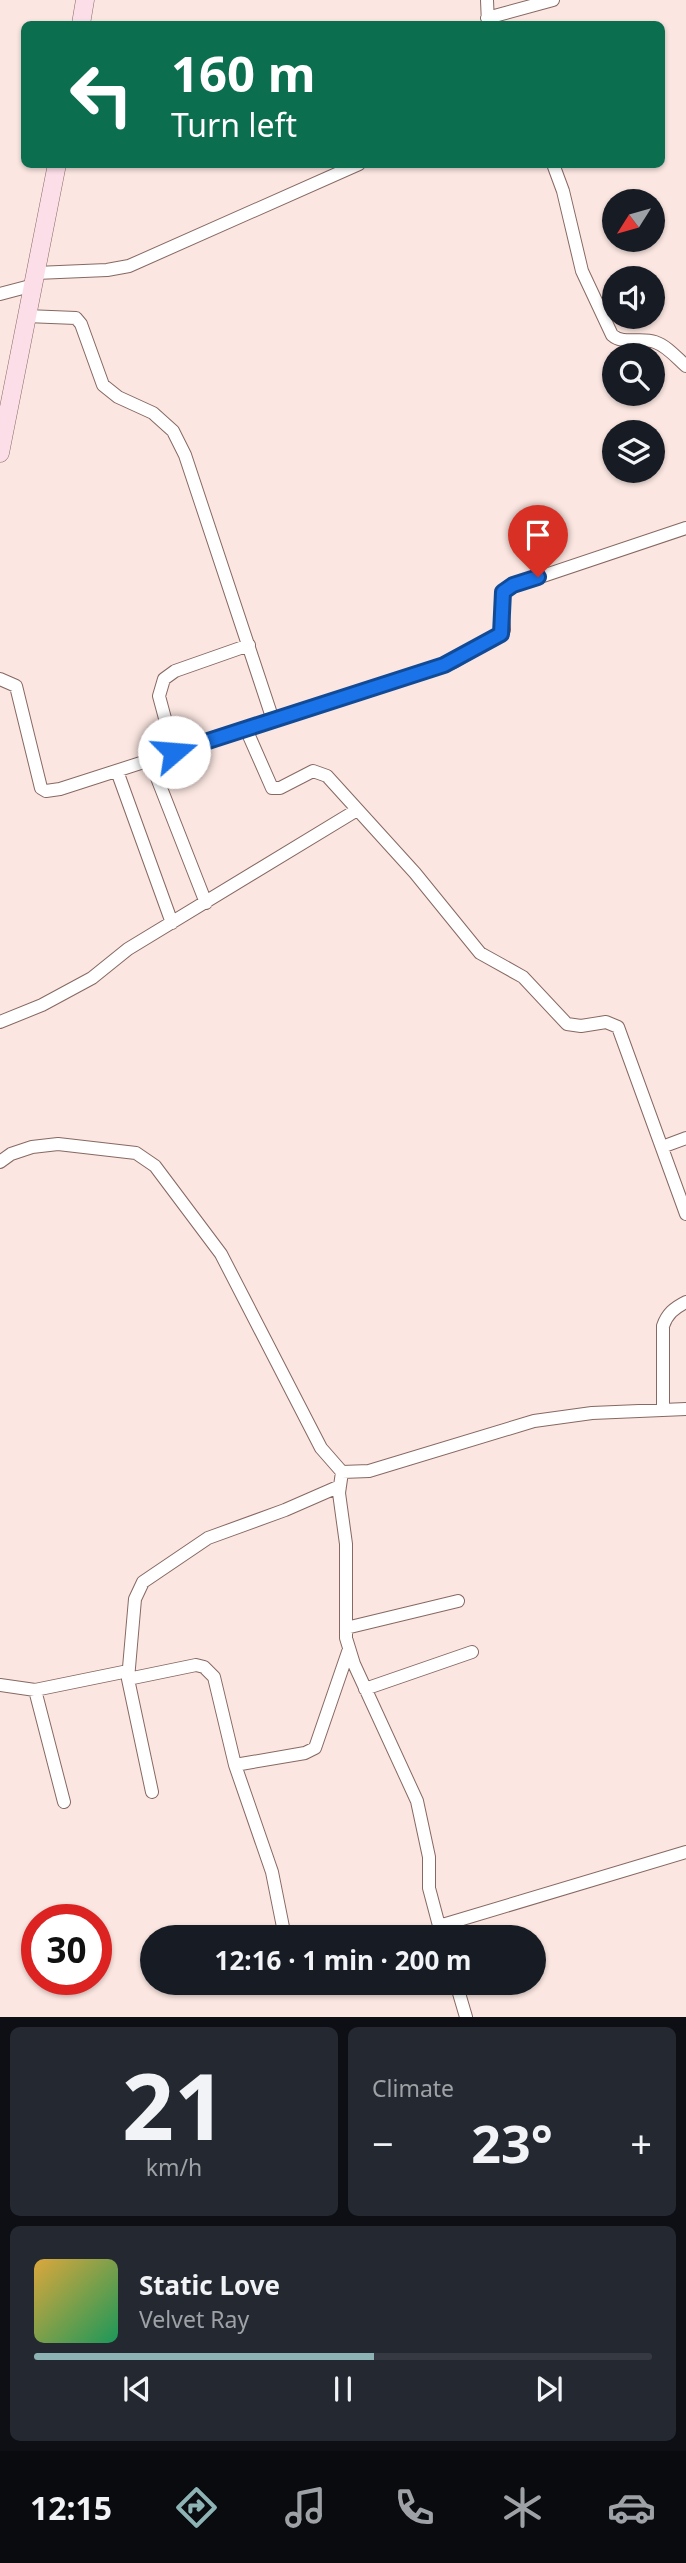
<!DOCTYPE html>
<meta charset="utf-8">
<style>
:root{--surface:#171b24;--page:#242831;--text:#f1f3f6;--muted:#9ea1a6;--line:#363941;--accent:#8eb3b5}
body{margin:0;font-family:"Noto Sans",sans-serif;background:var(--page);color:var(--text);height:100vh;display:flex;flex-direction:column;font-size:26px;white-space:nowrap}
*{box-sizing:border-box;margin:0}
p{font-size:23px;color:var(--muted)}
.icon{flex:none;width:38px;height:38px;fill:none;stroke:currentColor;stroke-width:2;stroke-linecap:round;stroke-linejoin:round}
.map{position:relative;height:2017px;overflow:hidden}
.details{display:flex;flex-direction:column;gap:10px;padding:10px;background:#0d0f14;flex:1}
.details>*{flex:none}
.guide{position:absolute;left:21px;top:21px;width:644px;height:147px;border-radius:10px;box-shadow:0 2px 5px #0004;background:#0b6e4f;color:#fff;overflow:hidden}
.needle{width:46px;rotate:233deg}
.fabs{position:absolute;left:602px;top:189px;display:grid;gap:14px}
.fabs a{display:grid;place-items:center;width:63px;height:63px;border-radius:50%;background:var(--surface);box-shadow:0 2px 5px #0004;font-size:35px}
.speed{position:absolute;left:21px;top:1904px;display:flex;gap:14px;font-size:35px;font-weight:700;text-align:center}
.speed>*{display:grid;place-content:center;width:91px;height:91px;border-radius:50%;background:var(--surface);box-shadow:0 2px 5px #0004;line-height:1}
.speed .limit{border:10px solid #d22;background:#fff;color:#111}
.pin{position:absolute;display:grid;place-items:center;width:60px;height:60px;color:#fff;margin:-72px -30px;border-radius:50% 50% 50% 0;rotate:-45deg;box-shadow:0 0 7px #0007}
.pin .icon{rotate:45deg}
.me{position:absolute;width:77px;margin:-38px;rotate:72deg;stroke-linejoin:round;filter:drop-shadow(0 0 5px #0008)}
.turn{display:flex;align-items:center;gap:24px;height:147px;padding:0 35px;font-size:32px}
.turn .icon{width:91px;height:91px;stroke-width:2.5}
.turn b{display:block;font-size:49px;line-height:60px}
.big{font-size:52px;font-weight:700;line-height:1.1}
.details .card{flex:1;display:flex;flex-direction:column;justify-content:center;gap:10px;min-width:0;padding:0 24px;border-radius:10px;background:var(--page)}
.details .dial{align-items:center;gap:0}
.dial b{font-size:91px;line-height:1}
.song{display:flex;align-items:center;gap:21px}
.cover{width:84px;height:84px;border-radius:10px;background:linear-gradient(135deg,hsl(40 70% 55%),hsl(150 70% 35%))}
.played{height:7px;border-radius:4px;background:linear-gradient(90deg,var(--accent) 55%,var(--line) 55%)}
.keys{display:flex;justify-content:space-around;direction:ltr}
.heat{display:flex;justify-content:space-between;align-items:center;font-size:38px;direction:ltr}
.details .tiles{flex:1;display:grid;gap:10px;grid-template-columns:1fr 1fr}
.card:last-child{grid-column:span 2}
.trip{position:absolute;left:140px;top:1925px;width:406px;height:70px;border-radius:35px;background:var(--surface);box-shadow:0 2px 5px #0004;font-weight:700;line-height:70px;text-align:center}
.tab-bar{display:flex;height:112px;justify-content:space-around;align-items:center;background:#090b0e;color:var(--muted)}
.tab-bar .icon{width:49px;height:49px}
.tab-bar .on{color:var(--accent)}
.tab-bar b{font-size:32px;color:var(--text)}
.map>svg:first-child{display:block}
</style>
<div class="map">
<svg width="686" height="2017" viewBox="0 0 686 2017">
<rect width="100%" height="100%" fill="#fbe6e1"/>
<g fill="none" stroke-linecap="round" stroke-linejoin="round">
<g stroke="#876862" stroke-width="14">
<path id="minor" d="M487 0 488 24
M487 18 553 0
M553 164 563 191 582 271 612 335C623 345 641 337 655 342 667 346 677 358 686 366
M36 273 107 270 129 266 359 164
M0 294 34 285
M26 316 76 318 81 324 103 385 118 397 153 413 173 431 185 455 273 720
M0 679 16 686 41 788 46 791 60 789 454 662 501 634 504 630 502 597 507 588 686 528
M246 729 272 788H280L313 771 327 776 415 873 480 953 523 977 567 1024 581 1026 606 1022 618 1027 686 1214
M174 752 159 696 164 679 175 671 249 645
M150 760 206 903
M117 771 172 923
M0 1022 42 1005 92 978 128 949 357 810
M662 1147 686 1138
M0 1162 11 1154 32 1147 58 1144 136 1153 155 1166 221 1254 321 1448 342 1472 369 1471 534 1421 592 1413 686 1409
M663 1409V1326C667 1314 674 1308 686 1302
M342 1472 339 1493 346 1544V1638L354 1664 417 1801 429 1857V1888L442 1937
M346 1628 458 1601
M128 1679 196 1665 204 1667 214 1677 235 1765 272 1872 285 1937
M0 1685 35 1690 128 1671
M365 1689 472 1652
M35 1690 64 1802
M235 1765 305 1753 315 1748 349 1649
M152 1792 128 1679 135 1599 143 1582 208 1538 285 1510 340 1486
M439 1926 686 1852
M456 1983 466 2017"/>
</g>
<g stroke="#876862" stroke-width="19">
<path id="secondary" d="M81 24 85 0
M0 453 57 164"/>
</g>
<use href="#minor" stroke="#fff" stroke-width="12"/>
<use href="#secondary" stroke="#fcdee8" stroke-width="18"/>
</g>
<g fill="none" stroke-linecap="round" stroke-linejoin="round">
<g stroke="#114b97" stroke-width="18">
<path id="route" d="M174 752 444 665 501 634 503 592 513 585 538 577"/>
</g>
<use href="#route" stroke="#1a73e8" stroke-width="12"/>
</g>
</svg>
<div class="fabs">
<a><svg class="needle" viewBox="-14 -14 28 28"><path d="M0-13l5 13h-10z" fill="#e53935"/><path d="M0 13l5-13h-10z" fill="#9ea1a6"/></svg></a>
<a><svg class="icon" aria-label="sound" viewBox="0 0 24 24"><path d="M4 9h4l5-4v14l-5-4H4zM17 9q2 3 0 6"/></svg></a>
<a><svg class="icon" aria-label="search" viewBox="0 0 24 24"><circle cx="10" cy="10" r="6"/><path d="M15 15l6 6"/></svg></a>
<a><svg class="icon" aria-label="layers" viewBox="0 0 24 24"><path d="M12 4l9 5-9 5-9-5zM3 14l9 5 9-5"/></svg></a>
</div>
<div class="speed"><div class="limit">30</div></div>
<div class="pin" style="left:538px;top:577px;background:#d93025"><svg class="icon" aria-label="arrive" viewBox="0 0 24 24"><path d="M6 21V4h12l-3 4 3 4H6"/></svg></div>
<svg class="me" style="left:174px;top:752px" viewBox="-20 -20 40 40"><circle r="19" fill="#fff"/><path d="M0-13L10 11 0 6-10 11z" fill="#1a73e8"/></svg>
<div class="trip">12:16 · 1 min · 200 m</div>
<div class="guide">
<div class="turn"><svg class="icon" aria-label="left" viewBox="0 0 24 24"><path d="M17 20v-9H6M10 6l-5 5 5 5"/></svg><div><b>160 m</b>Turn left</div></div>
</div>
</div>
<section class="details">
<div class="tiles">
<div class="card dial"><b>21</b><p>km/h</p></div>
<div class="card"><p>Climate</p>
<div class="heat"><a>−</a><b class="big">23°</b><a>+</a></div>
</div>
<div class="card">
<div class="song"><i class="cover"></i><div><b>Static Love</b><p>Velvet Ray</p></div></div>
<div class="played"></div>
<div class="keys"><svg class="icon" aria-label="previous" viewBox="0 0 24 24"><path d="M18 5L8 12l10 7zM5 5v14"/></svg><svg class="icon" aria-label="pause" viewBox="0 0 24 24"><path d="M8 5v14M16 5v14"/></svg><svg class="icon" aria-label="next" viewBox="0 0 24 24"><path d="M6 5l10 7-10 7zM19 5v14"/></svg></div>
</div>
</div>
</section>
<nav class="tab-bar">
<b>12:15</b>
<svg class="icon on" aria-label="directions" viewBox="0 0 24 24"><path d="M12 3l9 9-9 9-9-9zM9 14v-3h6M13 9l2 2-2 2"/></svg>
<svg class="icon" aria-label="music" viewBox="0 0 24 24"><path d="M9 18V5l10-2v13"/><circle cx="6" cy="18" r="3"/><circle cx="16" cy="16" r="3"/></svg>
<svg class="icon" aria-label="phone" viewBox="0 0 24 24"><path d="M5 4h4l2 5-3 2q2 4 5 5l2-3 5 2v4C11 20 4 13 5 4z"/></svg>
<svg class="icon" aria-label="climate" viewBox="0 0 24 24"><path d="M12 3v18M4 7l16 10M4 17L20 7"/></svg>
<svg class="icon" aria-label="car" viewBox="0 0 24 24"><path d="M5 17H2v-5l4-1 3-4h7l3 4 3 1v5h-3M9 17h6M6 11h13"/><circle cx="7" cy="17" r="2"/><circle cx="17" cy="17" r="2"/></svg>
</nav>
